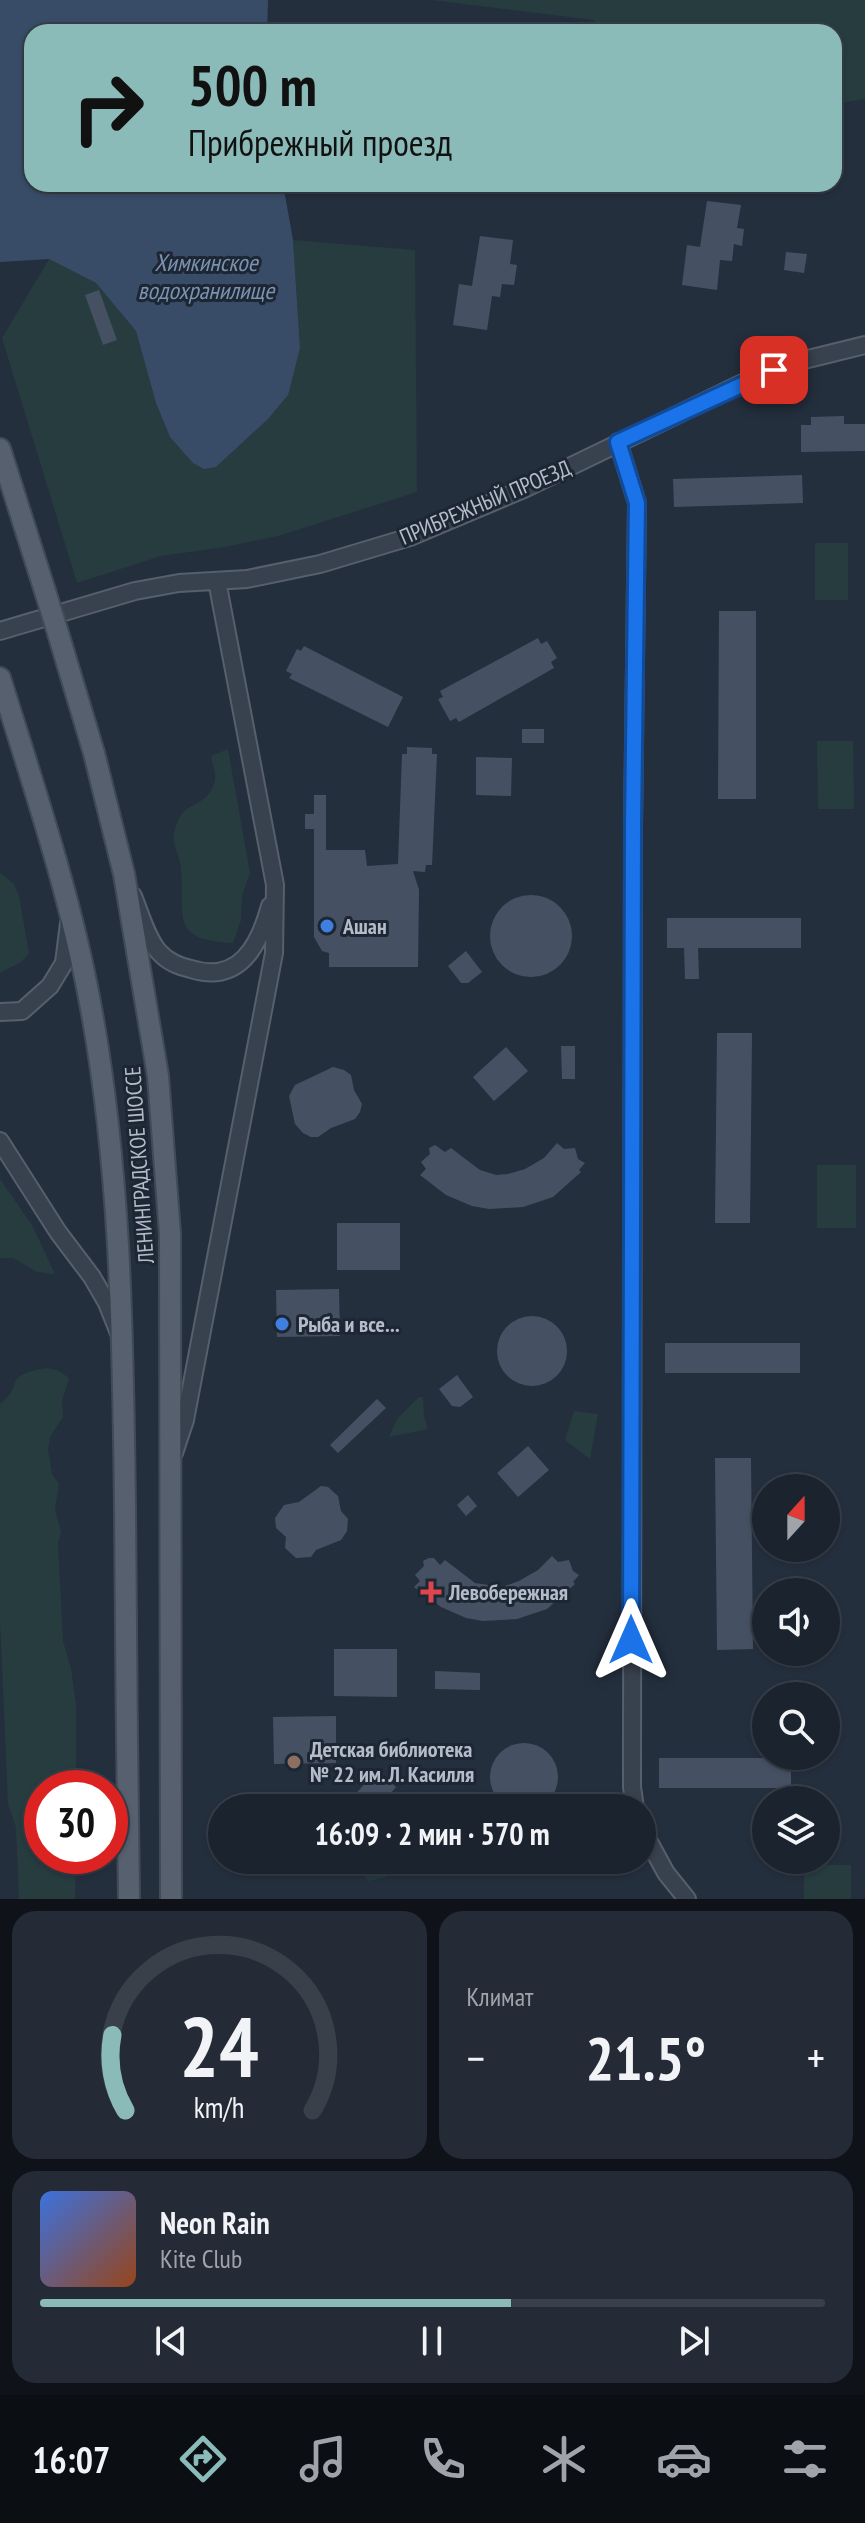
<!DOCTYPE html>
<html lang="ru">
<meta charset="utf-8">
<style>
:root{--surface:#1b232e;--page:#242b36;--text:#f1f3f6;--muted:#a0a4aa;--line:#39404a;--accent:#8bbbb9}
body{margin:0;font-family:"PT Sans Narrow",sans-serif;background:var(--page);color:var(--text);height:100vh;display:flex;flex-direction:column;font-size:30px;white-space:nowrap}
*{box-sizing:border-box;margin:0}
p{font-size:26px;color:var(--muted)}
.icon{flex:none;width:44px;height:44px;fill:none;stroke:currentColor;stroke-width:2;stroke-linecap:round;stroke-linejoin:round}
.map{position:relative;height:1899px;overflow:hidden}
.sheet{display:flex;flex-direction:column;gap:12px;padding:12px;background:#0f1319;flex:1}
.sheet>*{flex:none}
.banner{position:absolute;left:24px;top:24px;width:818px;height:168px;border-radius:24px;box-shadow:0 2px 6px #0004,0 0 0 2px var(--line);background:#8bbbb9;color:#111;overflow:hidden}
.needle{width:52px;rotate:21deg}
.buttons{position:absolute;left:752px;top:1474px;display:grid;gap:16px}
.buttons a{display:grid;place-items:center;width:88px;height:88px;border-radius:50%;background:var(--surface);box-shadow:0 2px 6px #0004,0 0 0 2px var(--line);font-size:40px}
.speed{position:absolute;left:24px;top:1770px;display:flex;gap:16px;font-size:40px;font-weight:700;text-align:center}
.speed>*{display:grid;place-content:center;width:104px;height:104px;border-radius:50%;background:var(--surface);box-shadow:0 2px 6px #0004,0 0 0 2px var(--line);line-height:1}
.speed .limit{border:12px solid #d22;background:#fff;color:#111}
.pin{position:absolute;display:grid;place-items:center;width:68px;height:68px;color:#fff;margin:-34px;border-radius:16px;box-shadow:0 4px 12px #0006}
.me{position:absolute;width:88px;margin:-44px;rotate:0deg;stroke-linejoin:round;filter:drop-shadow(0 0 6px #0008)}
.turn{display:flex;align-items:center;gap:28px;height:168px;padding:0 32px;font-size:36px}
.turn .icon{width:104px;height:104px;stroke-width:2.5}
.turn b{display:block;font-size:56px;line-height:68px}
.big{font-size:60px;font-weight:700;line-height:1.1}
.sheet .widget{flex:1;display:flex;flex-direction:column;justify-content:center;gap:12px;min-width:0;padding:0 28px;border-radius:24px;background:var(--page)}
.sheet .dial{align-items:center;gap:0}
.dial svg{height:208px;overflow:visible;fill:none;stroke:var(--line);stroke-width:7;stroke-linecap:round;text-anchor:middle}
.dial text{fill:var(--text);stroke:none}
.song{display:flex;align-items:center;gap:24px}
.cover{width:96px;height:96px;border-radius:12px;background:linear-gradient(135deg,hsl(220 70% 55%),hsl(20 70% 35%))}
.played{height:8px;border-radius:4px;background:linear-gradient(90deg,var(--accent) 60%,var(--line) 60%)}
.keys{display:flex;justify-content:space-around;direction:ltr}
.heat{display:flex;justify-content:space-between;align-items:center;font-size:44px;direction:ltr}
.sheet .tiles{flex:1;display:grid;gap:12px;grid-template-columns:1fr 1fr}
.widget:last-child{grid-column:span 2}
.trip{position:absolute;left:208px;top:1794px;width:448px;height:80px;border-radius:40px;background:var(--surface);box-shadow:0 2px 6px #0004,0 0 0 2px var(--line);font-weight:700;line-height:80px;text-align:center}
.menu{display:flex;height:128px;justify-content:space-around;align-items:center;background:#0b0e12;color:var(--muted)}
.menu .icon{width:56px;height:56px}
.menu .current{color:var(--accent)}
.menu b{font-size:36px;color:var(--text)}
.map>svg:first-child{display:block}
</style>
<div class="map">
<svg width="865" height="1899" viewBox="0 0 865 1899">
<rect width="100%" height="100%" fill="#242f3e"/>
<path fill="#263c3f" d="M432 0H865V99L834 104V32H593L594 20Z
M293 240 415 250 417 492 278 536 225 547 161 556 77 583 2 338 49 259 96 283 136 331 156 403 170 437 216 467 268 419 300 348Z
M815 543H848V600H815Z
M817 741H853L854 809H818Z
M228 749 250 873 242 896 241 920 233 943C168 940 185 916 181 868 180 856 171 843 174 832 176 827 178 818 181 815 190 802 210 804 215 780 216 774 212 763 211 756Z
M0 873 14 884 19 896 29 953 21 962 0 973Z
M817 1165H856V1228H817Z
M0 1179 32 1225 55 1274 37 1272 13 1258H0Z
M47 1368 59 1371 69 1378 62 1401 63 1417 50 1437 48 1450 52 1474 59 1484 55 1509 61 1532 58 1544 63 1641 71 1668 76 1705V1788H42V1856H76L75 1899H19L16 1827 8 1804 0 1619V1404C26 1384 0 1376 47 1368Z
M419 1397H423L424 1416 428 1429 389 1437 397 1419Z
M574 1411 598 1414 590 1459 565 1440Z
M353 1860H384L387 1877 368 1881Z
M804 1865H851V1899H804Z"/>
<path fill="#394c67" d="M0 0H268L267 32H32V184H283L293 240 300 348 288 395 268 419 216 467 204 469 193 463 170 437 156 403 136 331 96 283 49 259 0 262Z"/>
<path fill="#455162" d="M707 201 741 205 737 228 744 229 742 246 734 244 732 261 720 260 717 290 682 285 687 245 700 247Z
M480 236 513 240 510 264 517 265 514 285 502 284 500 297 492 296 487 330 453 325 459 284 472 286Z
M786 252 807 254 804 273 784 270Z
M99 290 117 340 103 345 85 295Z
M844 416V424H865V451L801 452V425H811V417Z
M802 475 803 503 674 507 673 479Z
M719 611H756V799H718Z
M538 638 541 644 547 641 557 658 551 662 554 668 459 722 456 718 450 721 438 699 443 697 440 691Z
M304 646 403 697 388 727 289 678 292 674 286 671 297 649 301 651Z
M522 729H544V743H522Z
M407 747 432 748V754H437L432 865H426L425 872 413 871 419 890 418 967H329V953L322 951 314 937V829H305V814H314V795H326V850H365L367 866 398 864 402 754H407Z
M476 757 512 758 511 796 476 795Z
M490 936a41 41 0 1 1 82 0a41 41 0 1 1-82 0Z
M667 918H801V948H698L699 979H685L684 948H667Z
M466 951 482 972 468 983H461L448 966Z
M717 1033H752L750 1223H715Z
M561 1046H575V1079H562Z
M506 1047 528 1071 494 1101 473 1077Z
M333 1067 344 1070 351 1075 354 1090 362 1104 360 1112 355 1119 331 1128 318 1137H311L303 1133 295 1124 289 1096 295 1085Z
M557 1143 564 1149 575 1148 578 1159 585 1163 579 1170 581 1172 553 1197 523 1207 489 1209 472 1206 446 1195 420 1175 426 1169 421 1162 430 1154 429 1148 435 1145 445 1152 451 1148 480 1170 496 1175 508 1174 525 1169 544 1158Z
M337 1223H400V1270H337Z
M339 1289 340 1336 277 1337 276 1290Z
M497 1351a35 35 0 1 1 70 0a35 35 0 1 1-70 0Z
M665 1343H800V1373H665Z
M457 1375 473 1397 460 1407 452 1406 439 1389Z
M377 1399 386 1408 338 1453 330 1445Z
M528 1446 549 1470 518 1497 497 1473Z
M715 1458H751L753 1649 717 1650Z
M321 1486 328 1487 338 1496 341 1511 348 1519 347 1531 341 1540 316 1550 311 1557 296 1558 285 1548 286 1537 276 1528 275 1518 284 1505 299 1502Z
M468 1495 477 1506 466 1516 457 1505Z
M552 1556 558 1562 569 1560 573 1571 579 1575 573 1582 575 1584 547 1609 517 1619 483 1621 466 1618 441 1607 414 1587 420 1581 415 1575 424 1566 423 1561 429 1558H434L440 1565 445 1560 475 1583 502 1587 519 1581 538 1570Z
M334 1649H397V1697L334 1696Z
M435 1671 480 1673V1690L435 1689Z
M336 1716V1763L274 1764 273 1717Z
M490 1777a34 34 0 1 1 68 0a34 34 0 1 1-68 0Z
M659 1758H791V1788H659Z
M377 1770 396 1787 378 1808H363L352 1798Z"/>
<g fill="none" stroke-linecap="round" stroke-linejoin="round">
<g stroke="#565f6c" stroke-width="20">
<path id="minor" d="M618 442 637 503 633 826 632 1787 635 1808
M0 631 135 591 179 583 247 579 320 564 410 537 524 489 753 378 796 362 865 345
M133 896C140 913 147 939 159 952 168 962 178 966 191 969 239 984 259 946 270 906
M0 1012 22 1011 50 986 64 963 69 923
M0 1141 58 1232 92 1277 107 1303 119 1333
M174 1453 185 1420 274 953 275 885 217 581
M642 1829 666 1873 687 1899"/>
</g>
<g stroke="#414a57" stroke-width="24">
<path id="major" d="M0 449 45 591
M58 633 94 753 124 874 158 1076 170 1234 171 1899
M0 678C31 778 65 879 86 982 121 1154 123 1333 125 1508 126 1638 127 1769 129 1899"/>
</g>
<use href="#minor" stroke="#38414e" stroke-width="16"/>
<use href="#major" stroke="#56606e" stroke-width="20"/>
<g stroke="#414a57" stroke-width="24" stroke-linecap="butt">
<path id="major-bridge" d="M45 591 58 633"/>
</g>
<use href="#major-bridge" stroke="#56606e" stroke-width="20"/>
</g>
<g fill="none" stroke-linecap="round" stroke-linejoin="round">
<g stroke="#114b97" stroke-width="20">
<path id="route" d="M631 1640 633 826 637 503 618 442 774 370"/>
</g>
<use href="#route" stroke="#1a73e8" stroke-width="14"/>
</g>
<g fill="#3f7fe0" stroke="#1d2633" stroke-width="3">
<circle cx="327" cy="926" r="8"/>
<circle cx="282" cy="1324" r="8"/>
</g>
<path fill="#e0444e" stroke="#1d2633" stroke-width="3" d="M427 1580h8v8h8v8h-8v8h-8v-8h-8v-8h8z"/>
<circle fill="#8d6e63" stroke="#1d2633" stroke-width="3" cx="294" cy="1762" r="8"/>
<g text-anchor="middle" dominant-baseline="central" stroke-width="6" stroke-linejoin="round" paint-order="stroke">
<g font-size="22" fill="#b4bcc9" stroke="#1d2633">
<text transform="translate(485 502) rotate(-23)">ПРИБРЕЖНЫЙ ПРОЕЗД</text>
<text transform="translate(139 1165) rotate(-94)">ЛЕНИНГРАДСКОЕ ШОССЕ</text>
</g>
<g font-size="22" font-weight="bold" fill="#b4bcc9" stroke="#1d2633" text-anchor="start">
<text x="343" y="926">Ашан</text>
<text x="298" y="1324">Рыба и все...</text>
<text x="449" y="1592">Левобережная</text>
<text x="310" y="1749">Детская библиотека<tspan x="310" dy="25">№ 22 им. Л. Касилля</tspan></text>
</g>
<g font-size="24" font-style="italic" fill="#7c92b1" stroke="#1d2633">
<text x="206" y="262">Химкинское<tspan x="206" dy="28">водохранилище</tspan></text>
</g>
</g>
</svg>
<div class="buttons">
<a><svg class="needle" viewBox="-14 -14 28 28"><path d="M0-13l5 13h-10z" fill="#e53935"/><path d="M0 13l5-13h-10z" fill="#a0a4aa"/></svg></a>
<a><svg class="icon" aria-label="sound" viewBox="0 0 24 24"><path d="M4 9h4l5-4v14l-5-4H4zM17 9q2 3 0 6"/></svg></a>
<a><svg class="icon" aria-label="search" viewBox="0 0 24 24"><circle cx="10" cy="10" r="6"/><path d="M15 15l6 6"/></svg></a>
<a><svg class="icon" aria-label="layers" viewBox="0 0 24 24"><path d="M12 4l9 5-9 5-9-5zM3 14l9 5 9-5"/></svg></a>
</div>
<div class="speed"><div class="limit">30</div></div>
<div class="pin" style="left:774px;top:370px;background:#d93025"><svg class="icon" aria-label="arrive" viewBox="0 0 24 24"><path d="M6 21V4h12l-3 4 3 4H6"/></svg></div>
<svg class="me" style="left:631px;top:1640px" viewBox="-20 -20 40 40"><path d="M0-17L14 15 0 8-14 15z" fill="#1a73e8" stroke="#fff" stroke-width="4"/></svg>
<div class="trip">16:09 · 2 мин · 570 m</div>
<div class="banner">
<div class="turn"><svg class="icon" aria-label="right" viewBox="0 0 24 24"><path d="M7 20v-9h11M14 6l5 5-5 5"/></svg><div><b>500 m</b>Прибрежный проезд</div></div>
</div>
</div>
<section class="sheet">
<div class="tiles">
<div class="widget dial"><svg viewBox="0 0 100 80">
<path d="M14 69A42 42 0 1 1 86 69"/>
<path d="M14 69A42 42 0 0 1 9 40" stroke="#8bbbb9"/>
<text x="50" y="56" font-size="32" font-weight="700">24</text>
<text x="50" y="72" font-size="11">km/h</text>
</svg></div>
<div class="widget"><p>Климат</p>
<div class="heat"><a>−</a><b class="big">21.5°</b><a>+</a></div>
</div>
<div class="widget">
<div class="song"><i class="cover"></i><div><b>Neon Rain</b><p>Kite Club</p></div></div>
<div class="played"></div>
<div class="keys"><svg class="icon" aria-label="previous" viewBox="0 0 24 24"><path d="M18 5L8 12l10 7zM5 5v14"/></svg><svg class="icon" aria-label="pause" viewBox="0 0 24 24"><path d="M8 5v14M16 5v14"/></svg><svg class="icon" aria-label="next" viewBox="0 0 24 24"><path d="M6 5l10 7-10 7zM19 5v14"/></svg></div>
</div>
</div>
</section>
<nav class="menu">
<b>16:07</b>
<svg class="icon current" aria-label="directions" viewBox="0 0 24 24"><path d="M12 3l9 9-9 9-9-9zM9 14v-3h6M13 9l2 2-2 2"/></svg>
<svg class="icon" aria-label="music" viewBox="0 0 24 24"><path d="M9 18V5l10-2v13"/><circle cx="6" cy="18" r="3"/><circle cx="16" cy="16" r="3"/></svg>
<svg class="icon" aria-label="phone" viewBox="0 0 24 24"><path d="M5 4h4l2 5-3 2q2 4 5 5l2-3 5 2v4C11 20 4 13 5 4z"/></svg>
<svg class="icon" aria-label="climate" viewBox="0 0 24 24"><path d="M12 3v18M4 7l16 10M4 17L20 7"/></svg>
<svg class="icon" aria-label="car" viewBox="0 0 24 24"><path d="M5 17H2v-5l4-1 3-4h7l3 4 3 1v5h-3M9 17h6M6 11h13"/><circle cx="7" cy="17" r="2"/><circle cx="17" cy="17" r="2"/></svg>
<svg class="icon" aria-label="filters" viewBox="0 0 24 24"><path d="M4 7h16M4 17h16"/><circle cx="9" cy="7" r="2"/><circle cx="15" cy="17" r="2"/></svg>
</nav>
